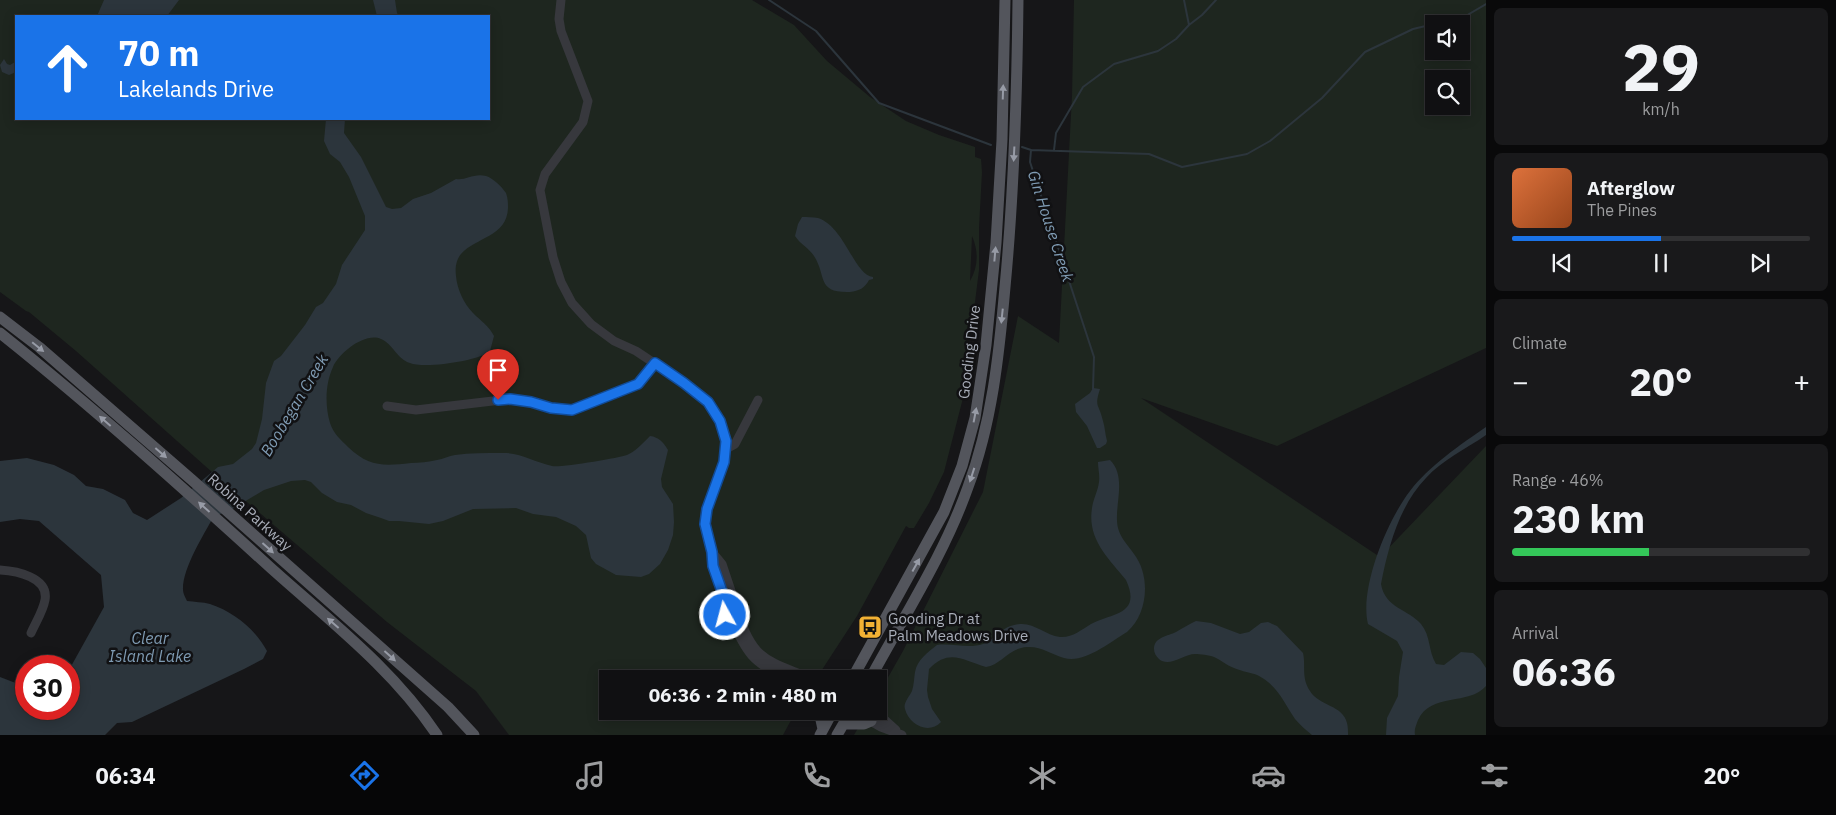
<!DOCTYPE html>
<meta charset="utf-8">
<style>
:root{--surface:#101012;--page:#19191b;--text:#f1f3f6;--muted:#9c9d9f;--line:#303032;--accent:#1a73e8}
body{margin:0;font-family:"IBM Plex Sans",sans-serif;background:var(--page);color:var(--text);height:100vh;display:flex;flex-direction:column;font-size:19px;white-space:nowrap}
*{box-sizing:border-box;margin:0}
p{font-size:16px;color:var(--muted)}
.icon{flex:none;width:28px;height:28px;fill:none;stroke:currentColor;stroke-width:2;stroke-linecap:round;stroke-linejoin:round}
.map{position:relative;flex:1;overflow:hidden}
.details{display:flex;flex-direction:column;gap:8px;padding:8px;background:#09090a;width:350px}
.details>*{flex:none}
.guide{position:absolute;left:15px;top:15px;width:475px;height:105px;border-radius:0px;box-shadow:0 2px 12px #0003,0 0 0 1px var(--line);background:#1a73e8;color:#fff;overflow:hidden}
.buttons{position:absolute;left:1425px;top:15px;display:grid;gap:10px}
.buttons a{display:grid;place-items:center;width:45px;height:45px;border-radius:0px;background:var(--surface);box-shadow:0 2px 12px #0003,0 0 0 1px var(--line);font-size:25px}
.speed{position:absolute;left:15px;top:655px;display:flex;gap:10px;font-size:25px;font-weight:700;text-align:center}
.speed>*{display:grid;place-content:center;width:65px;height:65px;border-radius:50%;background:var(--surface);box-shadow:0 2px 12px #0003,0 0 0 1px var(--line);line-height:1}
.speed .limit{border:8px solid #d22;background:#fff;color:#111}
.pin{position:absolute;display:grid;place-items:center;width:42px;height:42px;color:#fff;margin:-51px -21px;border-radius:50% 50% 50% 0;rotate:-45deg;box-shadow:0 0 5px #0007}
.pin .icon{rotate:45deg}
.me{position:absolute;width:55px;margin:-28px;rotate:353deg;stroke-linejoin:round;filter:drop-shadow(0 0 4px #0008)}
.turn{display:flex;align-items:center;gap:18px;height:105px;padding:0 20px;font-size:22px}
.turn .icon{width:65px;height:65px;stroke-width:2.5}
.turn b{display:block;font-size:35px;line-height:42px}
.big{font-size:38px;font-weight:700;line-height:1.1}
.details .card{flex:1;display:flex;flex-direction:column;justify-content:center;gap:8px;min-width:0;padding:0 18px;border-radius:8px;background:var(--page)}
.details .dial{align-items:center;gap:0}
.dial b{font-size:65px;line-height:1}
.song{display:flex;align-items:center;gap:15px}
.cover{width:60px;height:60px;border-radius:8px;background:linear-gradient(135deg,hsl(20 70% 55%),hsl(20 70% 35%))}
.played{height:5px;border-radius:2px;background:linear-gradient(90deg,var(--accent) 50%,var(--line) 50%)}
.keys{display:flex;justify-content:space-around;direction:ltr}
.heat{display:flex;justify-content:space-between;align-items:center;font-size:28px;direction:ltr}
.charge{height:8px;border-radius:4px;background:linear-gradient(90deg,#34c759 46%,var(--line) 0)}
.trip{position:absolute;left:599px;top:670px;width:288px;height:50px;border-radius:0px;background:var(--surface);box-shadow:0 2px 12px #0003,0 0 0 1px var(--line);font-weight:700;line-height:50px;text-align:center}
.dock{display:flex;height:80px;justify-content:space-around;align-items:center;background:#060607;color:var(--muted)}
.dock .icon{width:35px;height:35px}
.dock .active{color:var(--accent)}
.dock b{font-size:22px;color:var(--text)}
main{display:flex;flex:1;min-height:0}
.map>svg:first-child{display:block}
</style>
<main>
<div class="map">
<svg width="1486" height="735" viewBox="0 0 1486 735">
<rect width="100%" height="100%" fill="#161618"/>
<path fill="#1e261f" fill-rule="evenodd" d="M0 0H752L794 25 827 61 870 97 906 121 939 135 975 147V157L981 159 982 172 979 228V270L971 334 966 335 965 340 972 344 963 398 944 472 929 503 914 528H909L906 526 857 616 816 679H608V711H796L783 735H509L476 691 387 622 213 473 76 351 29 312 26 311 0 292ZM16 16H489V119H16ZM972 236C979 252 978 267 970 281Z
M1074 0H1486V348L1277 446 1141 398 1380 557 1486 446V735H854L868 711H878V695L903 651 983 492 1018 316 1059 343 1072 96ZM1434 24H1461V51H1434ZM1434 79H1461V106H1434Z"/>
<path fill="#2c353c" d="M104 0H179L167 16H97Z
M373 0H395L397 13 399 16H377Z
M4 59 7 64 10 65 15 62 16 72 9 75 2 72 0 65Z
M326 119H345L344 133 361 157 386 207 392 209 401 208 413 199 431 193 456 179C465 181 473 173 486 176 493 178 502 187 506 193 508 198 508 204 508 208 507 237 476 237 461 254 456 260 455 268 456 276 457 289 464 304 473 313 481 321 489 326 494 336L490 351C479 361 424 369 410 363 397 359 393 344 381 339 365 332 339 353 333 367 325 384 325 406 330 423 333 433 341 440 348 447 369 467 383 466 411 463 419 463 429 462 437 460 443 459 449 456 455 455 470 453 486 453 501 453 519 452 535 462 552 466 559 468 619 458 627 455 635 452 643 443 650 436 659 437 664 443 668 450L661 479 662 487 673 504 674 522 673 535 668 550 660 564 649 574 641 577 616 575 596 564 591 558 586 535 576 526 556 517 533 514 516 508 473 509 443 521 429 524 399 521H389L381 518 366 513 351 505 337 502 322 493 311 482 305 480 291 481 264 490 229 511 214 516C204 534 182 569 183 590 183 593 185 597 187 601 194 602 203 602 210 604 234 612 255 629 267 651L263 659 244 669 132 722 117 723 105 735H0V677L26 687V709H69V670L104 607 101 575 39 521 20 519 0 522V461L27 458 54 465 74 475 86 486 103 489 125 500 133 513 147 520 181 498 218 467 233 464 252 449 256 443 262 419 266 383 274 361 281 356 305 325 316 307 323 303 336 284 342 265 365 230V216L349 177 340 162 330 154 324 141Z
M802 217C807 217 813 217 818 218 845 227 854 275 873 277V279L869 280C865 288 859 291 850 292 816 293 827 276 814 256 809 248 800 244 795 236L798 224Z
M1093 388 1100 389C1094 408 1099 403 1103 421 1105 427 1105 434 1107 441L1106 444 1100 448H1097L1087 426 1076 412 1075 404 1090 393Z
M1486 427V435C1466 449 1442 460 1426 478 1399 506 1388 548 1381 584 1385 608 1408 609 1421 624 1431 636 1428 651 1436 664L1444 665 1461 652 1473 653 1480 659 1486 668V686C1469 706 1431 692 1418 720 1416 726 1414 729 1415 735H1386L1387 718 1398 696 1399 677 1403 652 1397 641 1368 624C1359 588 1388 519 1410 491 1428 467 1461 444 1486 427Z
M1110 460C1128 478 1113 507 1118 528 1121 539 1128 545 1134 554 1151 576 1148 614 1127 632 1110 642 1084 664 1064 658 1051 654 1041 646 1027 647 1009 648 1001 665 986 667 963 660 949 648 929 669L927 690 928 697 932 709 941 722C929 735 909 725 905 709 903 703 909 697 912 691 914 685 914 678 915 672 917 660 928 652 937 645 952 643 969 649 983 644 997 638 1002 625 1020 624 1035 623 1045 635 1060 637 1072 638 1081 630 1091 624 1112 613 1142 615 1126 580 1108 558 1087 539 1092 508 1093 499 1098 491 1099 482 1100 475 1098 469 1098 462Z
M1196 621 1211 623 1240 634 1249 632 1261 623 1268 622 1277 626 1303 653C1306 667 1301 677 1310 691 1319 706 1343 705 1347 723 1348 727 1348 731 1348 735H1312C1306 730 1300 725 1295 719 1286 706 1281 693 1268 682 1255 671 1248 674 1234 668 1226 665 1221 660 1214 657 1209 655 1200 654 1195 654 1184 654 1169 668 1159 659 1156 656 1154 653 1154 649 1154 637 1168 636 1176 632 1183 628 1189 624 1196 621Z"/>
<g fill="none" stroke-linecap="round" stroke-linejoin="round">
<path stroke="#2c353c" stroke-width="2" d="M769 0 816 31 879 103 991 145
M1184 0 1189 25
M1436 24 1464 17 1486 4
M1022 147 1031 150
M1054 150 1056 133 1083 87 1114 64 1158 51 1176 39 1189 25 1202 15 1216 0
M1093 389 1094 357 1030 162 1031 150 1149 154 1182 167 1247 154 1270 141 1322 98 1365 52 1413 29 1434 24"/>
<path stroke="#37383d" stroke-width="9" d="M561 0 559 19 561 31 588 101 583 122 545 174 540 190 553 257 561 282 572 303 591 324 614 341 636 351 684 383 708 402 720 421 726 441V449L723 462 707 509 705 524 712 552 713 566 725 600
M387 406 416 410 510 399 531 402 551 408 572 410 638 383 655 363
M726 449 735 444 758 400
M713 553 722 564 733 597
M0 570C16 571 49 577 45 600 43 611 36 622 31 633
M722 607a10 10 0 1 1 20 0a10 10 0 1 1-20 0Z
M739 615C754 663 771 661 812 679
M731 618C746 653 753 663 788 679
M853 711 881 727 902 735
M871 711 885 720 896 730"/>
<path stroke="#53555c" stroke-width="11" d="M0 317 39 347 192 480 448 707 474 735
M0 333C94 408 183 488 272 569 330 621 393 669 437 735
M824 679H836
M852 679 944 512 962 466 975 418 986 345 996 243 1002 140 1005 0
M870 679C904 616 944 555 968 487 992 423 999 355 1005 287 1014 192 1017 96 1018 0
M819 711 823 729
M872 711V712
M844 724H864L871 721
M820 735 833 711
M837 735 851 711"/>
</g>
<defs><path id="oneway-solid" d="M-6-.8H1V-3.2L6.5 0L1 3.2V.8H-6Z" transform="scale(1.25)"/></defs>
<g fill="#979ba6">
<use href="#oneway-solid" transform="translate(1003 92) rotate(-88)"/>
<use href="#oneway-solid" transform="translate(1014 154) rotate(93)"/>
<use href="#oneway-solid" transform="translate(995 254) rotate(-85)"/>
<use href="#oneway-solid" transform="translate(1002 316) rotate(96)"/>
<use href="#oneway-solid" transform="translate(38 347) rotate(39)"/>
<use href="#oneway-solid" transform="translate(975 415) rotate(-79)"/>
<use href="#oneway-solid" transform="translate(105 421) rotate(-139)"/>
<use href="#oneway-solid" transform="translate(161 453) rotate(41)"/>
<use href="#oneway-solid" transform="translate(972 475) rotate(108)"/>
<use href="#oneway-solid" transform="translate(204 507) rotate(-138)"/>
<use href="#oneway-solid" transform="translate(268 548) rotate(42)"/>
<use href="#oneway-solid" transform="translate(916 565) rotate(-61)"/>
<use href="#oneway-solid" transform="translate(333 623) rotate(-139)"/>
<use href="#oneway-solid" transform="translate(390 656) rotate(42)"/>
</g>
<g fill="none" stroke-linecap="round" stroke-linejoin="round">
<g stroke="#114b97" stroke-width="12">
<path id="route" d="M498 400 510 399 531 402 551 408 572 410 638 384 655 363 684 383 708 402 720 421 726 441 724 462 707 509 705 524 712 552 713 566 725 600 722 609 725 615"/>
</g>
<use href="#route" stroke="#1a73e8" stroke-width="9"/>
</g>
<defs>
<g id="bus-square" transform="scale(1.25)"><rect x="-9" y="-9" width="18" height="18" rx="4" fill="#f2b134" stroke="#111113"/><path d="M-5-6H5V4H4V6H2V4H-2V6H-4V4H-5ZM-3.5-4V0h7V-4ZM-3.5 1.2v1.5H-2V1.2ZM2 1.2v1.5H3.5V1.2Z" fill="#111"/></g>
</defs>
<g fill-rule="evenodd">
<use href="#bus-square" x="870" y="627"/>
</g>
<g text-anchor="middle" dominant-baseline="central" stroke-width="5" stroke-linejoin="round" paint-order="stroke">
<g font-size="15" fill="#a8adb8" stroke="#111113">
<text transform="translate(969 352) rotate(-83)">Gooding Drive</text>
<text transform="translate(250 512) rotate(42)">Robina Parkway</text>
</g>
<g font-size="15" fill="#a8adb8" stroke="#111113" text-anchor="start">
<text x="888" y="618">Gooding Dr at<tspan x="888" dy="17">Palm Meadows Drive</tspan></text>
</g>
<g font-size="16" font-style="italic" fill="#7f9bb3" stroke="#111113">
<text transform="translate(1051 226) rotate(72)">Gin House Creek</text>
<text transform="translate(294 405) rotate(-59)">Boobegan Creek</text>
<text x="150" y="638">Clear<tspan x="150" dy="18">Island Lake</tspan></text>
</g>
</g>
</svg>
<div class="buttons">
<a><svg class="icon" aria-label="sound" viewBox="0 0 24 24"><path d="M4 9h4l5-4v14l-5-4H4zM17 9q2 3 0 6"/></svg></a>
<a><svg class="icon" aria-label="search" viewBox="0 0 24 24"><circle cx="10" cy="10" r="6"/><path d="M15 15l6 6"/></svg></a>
</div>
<div class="speed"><div class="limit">30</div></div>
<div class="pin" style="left:498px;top:400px;background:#d93025"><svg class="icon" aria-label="arrive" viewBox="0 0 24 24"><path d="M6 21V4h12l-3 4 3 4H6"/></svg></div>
<svg class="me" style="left:725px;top:615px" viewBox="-20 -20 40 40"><circle r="17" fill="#1a73e8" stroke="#fff" stroke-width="3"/><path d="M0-11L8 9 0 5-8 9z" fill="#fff"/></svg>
<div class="trip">06:36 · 2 min · 480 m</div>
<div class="guide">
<div class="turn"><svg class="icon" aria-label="ahead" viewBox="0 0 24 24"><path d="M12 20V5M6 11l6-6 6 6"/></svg><div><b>70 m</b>Lakelands Drive</div></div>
</div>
</div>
<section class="details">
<div class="card dial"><b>29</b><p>km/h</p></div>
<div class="card">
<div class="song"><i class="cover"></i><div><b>Afterglow</b><p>The Pines</p></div></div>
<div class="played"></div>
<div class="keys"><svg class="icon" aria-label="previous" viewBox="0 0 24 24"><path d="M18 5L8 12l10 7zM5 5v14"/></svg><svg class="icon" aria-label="pause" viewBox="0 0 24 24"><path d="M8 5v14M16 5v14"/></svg><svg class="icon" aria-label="next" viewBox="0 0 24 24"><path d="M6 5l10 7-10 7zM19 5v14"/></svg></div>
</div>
<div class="card"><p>Climate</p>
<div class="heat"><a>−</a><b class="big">20°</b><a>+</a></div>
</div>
<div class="card"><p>Range · 46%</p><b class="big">230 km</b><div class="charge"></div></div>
<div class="card"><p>Arrival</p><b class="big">06:36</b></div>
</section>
</main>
<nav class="dock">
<b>06:34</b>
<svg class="icon active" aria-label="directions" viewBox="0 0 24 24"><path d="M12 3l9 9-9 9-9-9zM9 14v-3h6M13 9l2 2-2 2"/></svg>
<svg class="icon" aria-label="music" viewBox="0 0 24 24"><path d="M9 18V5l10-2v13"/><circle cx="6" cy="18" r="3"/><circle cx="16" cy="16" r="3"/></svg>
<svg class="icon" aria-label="phone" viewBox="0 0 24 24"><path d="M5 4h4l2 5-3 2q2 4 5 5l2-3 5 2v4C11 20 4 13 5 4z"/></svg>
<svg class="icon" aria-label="climate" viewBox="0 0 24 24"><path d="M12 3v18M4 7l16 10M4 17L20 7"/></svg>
<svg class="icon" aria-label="car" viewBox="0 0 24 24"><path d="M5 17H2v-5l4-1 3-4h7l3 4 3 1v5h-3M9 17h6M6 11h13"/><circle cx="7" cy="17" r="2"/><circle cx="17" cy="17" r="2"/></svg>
<svg class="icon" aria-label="filters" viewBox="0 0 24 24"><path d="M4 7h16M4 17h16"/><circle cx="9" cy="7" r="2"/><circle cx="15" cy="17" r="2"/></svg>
<b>20°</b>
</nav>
